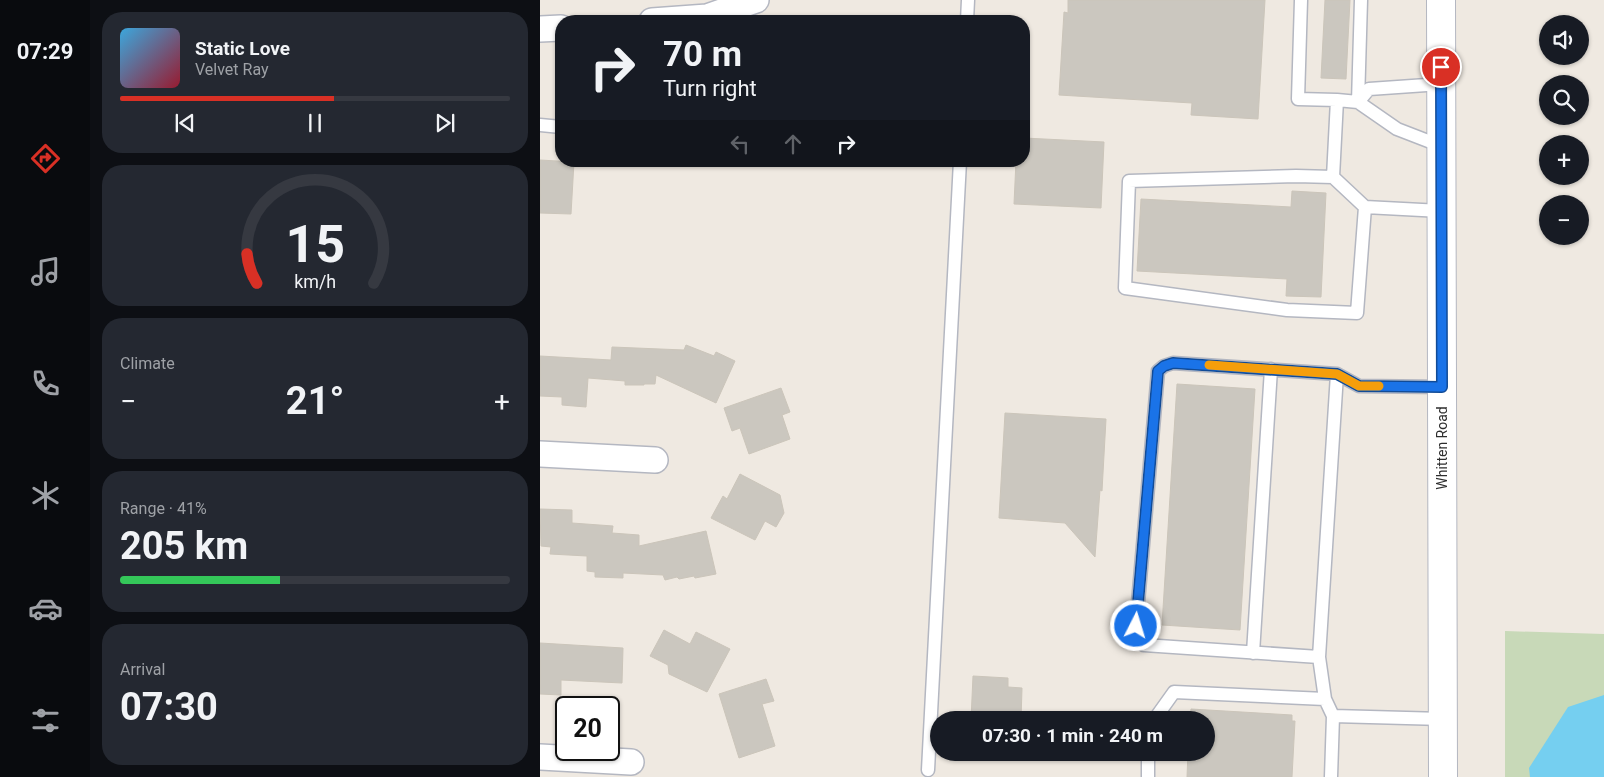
<!DOCTYPE html>
<meta charset="utf-8">
<style>
:root{--surface:#171b24;--page:#242831;--text:#f1f3f6;--muted:#9ea1a6;--line:#363941;--accent:#d93025}
body{margin:0;font-family:Roboto,sans-serif;background:var(--page);color:var(--text);height:100vh;display:flex;flex-direction:column;font-size:19px;white-space:nowrap}
*{box-sizing:border-box;margin:0}
p{font-size:16px;color:var(--muted)}
.icon{flex:none;width:28px;height:28px;fill:none;stroke:currentColor;stroke-width:2;stroke-linecap:round;stroke-linejoin:round}
.map{position:relative;flex:1;overflow:hidden}
.sheet{display:flex;flex-direction:column;gap:12px;padding:12px;background:#0d0f14;width:450px}
.sheet>*{flex:none}
.hud{position:absolute;left:15px;top:15px;width:475px;height:152px;border-radius:20px;box-shadow:0 1px 4px #0004;background:#171b24;color:var(--text);overflow:hidden}
.fabs{position:absolute;left:999px;top:15px;display:grid;gap:10px}
.fabs a{display:grid;place-items:center;width:50px;height:50px;border-radius:50%;background:var(--surface);box-shadow:0 1px 4px #0004;font-size:25px}
.speed{position:absolute;left:15px;top:696px;display:flex;gap:10px;font-size:25px;font-weight:700;text-align:center}
.speed>*{display:grid;place-content:center;width:65px;height:65px;border-radius:50%;background:var(--surface);box-shadow:0 1px 4px #0004;line-height:1}
.speed .limit{border:2px solid #111;border-radius:8px;background:#fff;color:#111}
.pin{position:absolute;display:grid;place-items:center;width:42px;height:42px;color:#fff;margin:-21px;border:2px solid #fff;border-radius:50%;box-shadow:0 1px 5px #0007}
.me{position:absolute;width:55px;margin:-28px;rotate:5deg;stroke-linejoin:round;filter:drop-shadow(0 0 4px #0008)}
.turn{display:flex;align-items:center;gap:18px;height:105px;padding:0 25px;font-size:22px}
.turn .icon{width:65px;height:65px;stroke-width:2.5}
.turn b{display:block;font-size:35px;line-height:42px}
.lanes{display:flex;align-items:center;height:48px;padding:0 25px;background:#0003;justify-content:center;gap:25px;direction:ltr}
.lanes .off{opacity:.35}
.big{font-size:38px;font-weight:700;line-height:1.1}
.sheet .widget{flex:1;display:flex;flex-direction:column;justify-content:center;gap:8px;min-width:0;padding:0 18px;border-radius:20px;background:var(--page)}
.sheet .dial{align-items:center;gap:0}
.dial svg{height:130px;overflow:visible;fill:none;stroke:var(--line);stroke-width:7;stroke-linecap:round;text-anchor:middle}
.dial text{fill:var(--text);stroke:none}
.song{display:flex;align-items:center;gap:15px}
.cover{width:60px;height:60px;border-radius:8px;background:linear-gradient(135deg,hsl(200 70% 55%),hsl(350 70% 35%))}
.played{height:5px;border-radius:2px;background:linear-gradient(90deg,var(--accent) 55%,var(--line) 55%)}
.keys{display:flex;justify-content:space-around;direction:ltr}
.heat{display:flex;justify-content:space-between;align-items:center;font-size:28px;direction:ltr}
.charge{height:8px;border-radius:4px;background:linear-gradient(90deg,#34c759 41%,var(--line) 0)}
.trip{position:absolute;left:390px;top:711px;width:285px;height:50px;border-radius:25px;background:var(--surface);box-shadow:0 1px 4px #0004;font-weight:700;line-height:50px;text-align:center}
main{display:flex;flex:1;min-height:0}
.tab-bar{display:flex;flex-direction:column;width:90px;justify-content:space-around;align-items:center;background:#090b0e;color:var(--muted)}
.tab-bar .icon{width:35px;height:35px}
.tab-bar .active{color:var(--accent)}
.tab-bar b{font-size:22px;color:var(--text)}
.map>svg:first-child{display:block}
</style>
<main>
<nav class="tab-bar">
<b>07:29</b>
<svg class="icon active" aria-label="directions" viewBox="0 0 24 24"><path d="M12 3l9 9-9 9-9-9zM9 14v-3h6M13 9l2 2-2 2"/></svg>
<svg class="icon" aria-label="music" viewBox="0 0 24 24"><path d="M9 18V5l10-2v13"/><circle cx="6" cy="18" r="3"/><circle cx="16" cy="16" r="3"/></svg>
<svg class="icon" aria-label="phone" viewBox="0 0 24 24"><path d="M5 4h4l2 5-3 2q2 4 5 5l2-3 5 2v4C11 20 4 13 5 4z"/></svg>
<svg class="icon" aria-label="climate" viewBox="0 0 24 24"><path d="M12 3v18M4 7l16 10M4 17L20 7"/></svg>
<svg class="icon" aria-label="car" viewBox="0 0 24 24"><path d="M5 17H2v-5l4-1 3-4h7l3 4 3 1v5h-3M9 17h6M6 11h13"/><circle cx="7" cy="17" r="2"/><circle cx="17" cy="17" r="2"/></svg>
<svg class="icon" aria-label="filters" viewBox="0 0 24 24"><path d="M4 7h16M4 17h16"/><circle cx="9" cy="7" r="2"/><circle cx="15" cy="17" r="2"/></svg>
</nav>
<section class="sheet">
<div class="widget">
<div class="song"><i class="cover"></i><div><b>Static Love</b><p>Velvet Ray</p></div></div>
<div class="played"></div>
<div class="keys"><svg class="icon" aria-label="previous" viewBox="0 0 24 24"><path d="M18 5L8 12l10 7zM5 5v14"/></svg><svg class="icon" aria-label="pause" viewBox="0 0 24 24"><path d="M8 5v14M16 5v14"/></svg><svg class="icon" aria-label="next" viewBox="0 0 24 24"><path d="M6 5l10 7-10 7zM19 5v14"/></svg></div>
</div>
<div class="widget dial"><svg viewBox="0 0 100 80">
<path d="M14 69A42 42 0 1 1 86 69"/>
<path d="M14 69A42 42 0 0 1 8 51" stroke="#d93025"/>
<text x="50" y="56" font-size="32" font-weight="700">15</text>
<text x="50" y="72" font-size="11">km/h</text>
</svg></div>
<div class="widget"><p>Climate</p>
<div class="heat"><a>−</a><b class="big">21°</b><a>+</a></div>
</div>
<div class="widget"><p>Range · 41%</p><b class="big">205 km</b><div class="charge"></div></div>
<div class="widget"><p>Arrival</p><b class="big">07:30</b></div>
</section>
<div class="map">
<svg width="1064" height="777" viewBox="0 0 1064 777">
<rect width="100%" height="100%" fill="#efe9e1"/>
<path fill="#c8d9b8" d="M965 631 1064 634V777H965Z"/>
<path fill="#75cff0" d="M1064 695V777H990L989 768 1028 707Z"/>
<path fill="#cbc7bf" stroke="#cbc5ba" d="M528 0H725L718 119 651 115 652 103 519 95 524 12 528 13Z
M785 0H810L806 79 781 78Z
M484 138 564 142 561 208 474 204 476 161H484Z
M0 160 34 162 31 214 0 213Z
M752 191 786 193 781 297 746 296 747 279 597 271 601 199 751 207Z
M146 345 174 356 176 352 195 361 176 403 116 375 115 384H104V385H85V381L48 378 46 407 22 405V397L0 396V356L71 360 72 347 144 350Z
M637 384 715 389 700 630 622 625Z
M241 388 250 412 242 415 250 439 209 454 200 428 192 431 184 408Z
M465 413 566 419 562 491 560 490 555 557 525 523 459 518Z
M200 474 240 495 244 513 236 527 225 521 215 540 171 518 183 496 187 499Z
M0 509 32 510V523L73 526 72 533 99 535V546L166 531 176 574 155 578 154 576 139 579 137 577 125 580 123 575 83 573V578L55 577V572L47 571V556L10 554 11 547 1 546Z
M124 630 150 644 156 632 190 649 167 692 129 674 128 665 110 656Z
M0 643 83 648 82 683 21 680V695L0 694Z
M433 676 468 678V687L482 688 481 720H431Z
M226 679 234 701 222 704 235 746 199 758 179 694Z
M651 709 752 715V721H755L752 777H647L648 752H666V720H650Z"/>
<g fill="none" stroke-linecap="round" stroke-linejoin="round">
<g stroke="#b4b7c1" stroke-width="15">
<path id="service" d="M761 0 758 99 797 100
M427 21 428 0
M818 102 821 0
M818 102 829 89 901 84
M0 125 21 127
M793 177 797 100 818 102 857 129 901 146
M825 207 793 177 756 176 589 181 585 288 747 310 817 313 825 207 901 211
M902 387 819 386 797 374 633 363 624 366 618 371 596 626 600 638 604 645 779 657 785 699 793 716 903 719
M713 653 731 369
M779 657 797 374
M614 720 634 692 785 699
M388 770 420 161
M608 777V752
M791 777 793 716"/>
</g>
<g stroke="#b4b7c1" stroke-width="28">
<path id="minor" d="M112 21 167 17 216 0
M0 29 21 28
M0 454 115 460
M0 757 91 762"/>
</g>
<g stroke="#b4b7c1" stroke-width="30">
<path id="secondary" d="M901 0 903 777"/>
</g>
<use href="#service" stroke="#fff" stroke-width="12"/>
<use href="#minor" stroke="#fff" stroke-width="25"/>
<use href="#secondary" stroke="#fff" stroke-width="28"/>
</g>
<g fill="none" stroke-linecap="round" stroke-linejoin="round">
<g stroke="#114b97" stroke-width="12">
<path id="route" d="M596 626 618 371 624 366 633 363 797 374 819 386 902 387 901 67"/>
</g>
<use href="#route" stroke="#1a73e8" stroke-width="9"/>
<path stroke="#f59e0b" stroke-width="9" d="M669 365 797 374 819 386H839"/>
</g>
<g text-anchor="middle" dominant-baseline="central" stroke-width="4.5" stroke-linejoin="round" paint-order="stroke">
<g font-size="14" fill="#2e2e2e" stroke="#fff">
<text transform="translate(902 448) rotate(-90)">Whitten Road</text>
</g>
</g>
</svg>
<div class="fabs">
<a><svg class="icon" aria-label="sound" viewBox="0 0 24 24"><path d="M4 9h4l5-4v14l-5-4H4zM17 9q2 3 0 6"/></svg></a>
<a><svg class="icon" aria-label="search" viewBox="0 0 24 24"><circle cx="10" cy="10" r="6"/><path d="M15 15l6 6"/></svg></a>
<a>+</a>
<a>−</a>
</div>
<div class="speed"><div class="limit">20</div></div>
<div class="pin" style="left:901px;top:67px;background:#d93025"><svg class="icon" aria-label="arrive" viewBox="0 0 24 24"><path d="M6 21V4h12l-3 4 3 4H6"/></svg></div>
<svg class="me" style="left:596px;top:626px" viewBox="-20 -20 40 40"><circle r="17" fill="#1a73e8" stroke="#fff" stroke-width="3"/><path d="M0-11L8 9 0 5-8 9z" fill="#fff"/></svg>
<div class="trip">07:30 · 1 min · 240 m</div>
<div class="hud">
<div class="turn"><svg class="icon" aria-label="right" viewBox="0 0 24 24"><path d="M7 20v-9h11M14 6l5 5-5 5"/></svg><div><b>70 m</b>Turn right</div></div>
<div class="lanes"><svg class="icon off" aria-label="left" viewBox="0 0 24 24"><path d="M17 20v-9H6M10 6l-5 5 5 5"/></svg><svg class="icon off" aria-label="ahead" viewBox="0 0 24 24"><path d="M12 20V5M6 11l6-6 6 6"/></svg><svg class="icon" aria-label="right" viewBox="0 0 24 24"><path d="M7 20v-9h11M14 6l5 5-5 5"/></svg></div>
</div>
</div>
</main>
